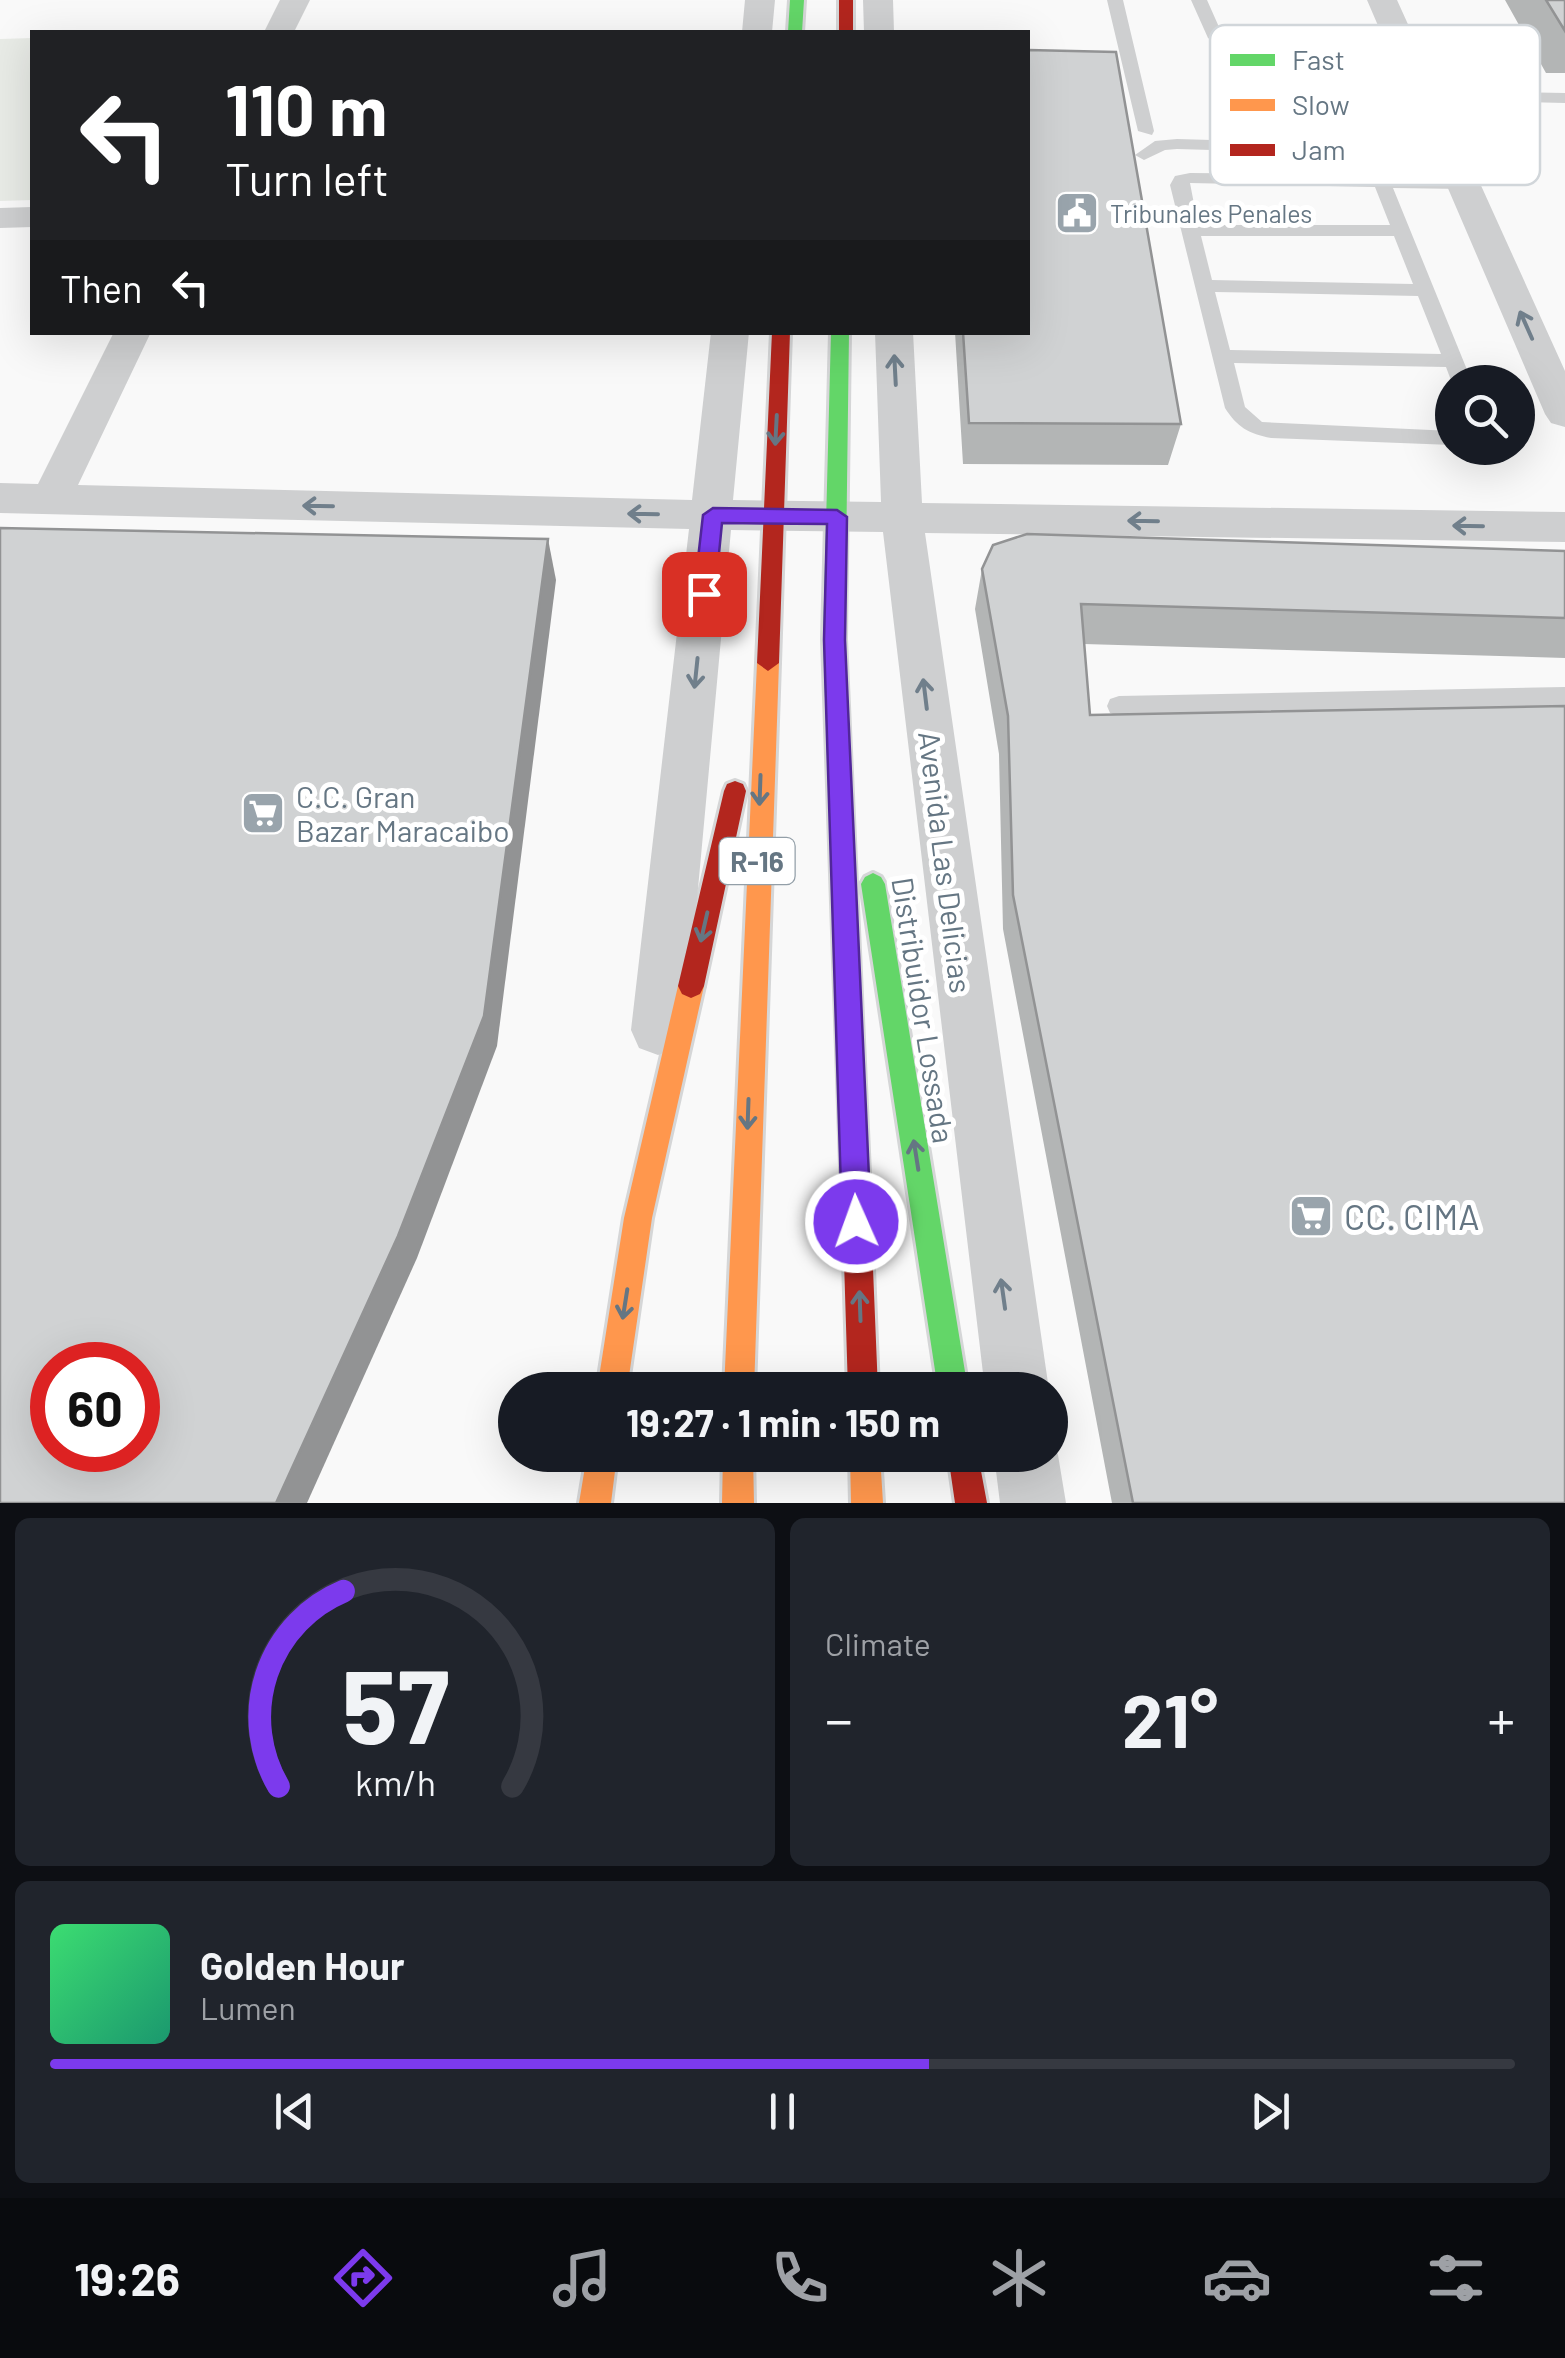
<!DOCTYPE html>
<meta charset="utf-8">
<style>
:root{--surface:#171b24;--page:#20242c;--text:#f1f3f6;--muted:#9ea1a6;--line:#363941;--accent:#7c3aed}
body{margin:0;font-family:Barlow,sans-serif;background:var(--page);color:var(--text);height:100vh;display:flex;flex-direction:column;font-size:38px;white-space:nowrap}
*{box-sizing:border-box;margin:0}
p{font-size:32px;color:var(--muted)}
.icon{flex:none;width:55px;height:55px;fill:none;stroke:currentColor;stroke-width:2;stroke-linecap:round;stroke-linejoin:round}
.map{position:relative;height:1503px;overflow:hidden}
.sheet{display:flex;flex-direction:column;gap:15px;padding:15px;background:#0d0f14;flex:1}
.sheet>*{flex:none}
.guide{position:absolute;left:30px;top:30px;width:1000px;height:305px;border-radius:0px;box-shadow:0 10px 40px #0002;background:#202124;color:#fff;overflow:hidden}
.controls{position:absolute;left:1435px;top:365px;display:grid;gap:20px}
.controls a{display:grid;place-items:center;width:100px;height:100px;border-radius:50%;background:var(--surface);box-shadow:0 10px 40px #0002;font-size:50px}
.speed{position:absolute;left:30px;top:1342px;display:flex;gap:20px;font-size:50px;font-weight:700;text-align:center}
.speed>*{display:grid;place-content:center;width:130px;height:130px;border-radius:50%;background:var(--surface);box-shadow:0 10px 40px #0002;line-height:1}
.speed .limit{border:15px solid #d22;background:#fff;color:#111}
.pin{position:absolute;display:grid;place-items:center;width:85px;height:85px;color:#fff;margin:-42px;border-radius:20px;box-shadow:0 5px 15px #0006}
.me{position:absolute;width:110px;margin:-55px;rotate:358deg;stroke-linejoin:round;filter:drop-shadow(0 0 8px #0008)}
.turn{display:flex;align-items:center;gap:35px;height:210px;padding:0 30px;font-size:45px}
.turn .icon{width:130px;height:130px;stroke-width:2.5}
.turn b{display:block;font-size:70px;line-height:85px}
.then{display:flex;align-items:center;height:95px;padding:0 30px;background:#0003;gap:20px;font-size:38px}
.big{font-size:75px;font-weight:700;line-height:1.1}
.sheet .tile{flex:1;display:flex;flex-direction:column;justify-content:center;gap:15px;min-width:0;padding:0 35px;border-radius:15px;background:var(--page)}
.sheet .dial{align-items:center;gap:0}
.dial svg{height:260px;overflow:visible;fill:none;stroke:var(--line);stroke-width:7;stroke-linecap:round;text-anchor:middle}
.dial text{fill:var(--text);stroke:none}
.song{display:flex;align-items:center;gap:30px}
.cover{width:120px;height:120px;border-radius:15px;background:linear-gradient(135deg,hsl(140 70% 55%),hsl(160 70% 35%))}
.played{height:10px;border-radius:5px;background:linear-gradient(90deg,var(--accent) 60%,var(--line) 60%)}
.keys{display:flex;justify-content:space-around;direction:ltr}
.heat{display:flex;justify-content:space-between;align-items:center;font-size:55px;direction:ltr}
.sheet .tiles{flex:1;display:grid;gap:15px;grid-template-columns:1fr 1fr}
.tile:last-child{grid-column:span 2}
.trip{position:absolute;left:498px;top:1372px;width:570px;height:100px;border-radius:50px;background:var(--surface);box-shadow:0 10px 40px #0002;font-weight:700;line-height:100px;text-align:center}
.tab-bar{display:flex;height:160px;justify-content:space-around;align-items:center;background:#090b0e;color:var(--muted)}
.tab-bar .icon{width:70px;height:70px}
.tab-bar .current{color:var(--accent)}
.tab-bar b{font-size:45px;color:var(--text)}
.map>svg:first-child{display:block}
</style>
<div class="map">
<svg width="1565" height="1503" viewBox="0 0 1565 1503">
<rect width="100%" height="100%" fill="#f9f9f9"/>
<path fill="#e8ebe6" d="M32 38V200L0 201V39Z"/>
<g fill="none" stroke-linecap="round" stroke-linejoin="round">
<g stroke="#d5d6d7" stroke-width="6">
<path id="fast" d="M790 0H804L802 32H788Z
M831 332H849L845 639 870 1196 866 1206 856 1210 846 1206 842 1196 823 639Z
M873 873 881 877 885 884 968 1390H938L861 884 865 877Z"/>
</g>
<g stroke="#d5d6d7" stroke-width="6">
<path id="slow" d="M768 655 779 663 754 1390H724L757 663Z
M691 974 700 978 704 986 652 1218 627 1390H597L624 1218 678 986 682 978Z
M587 1455H617L611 1503H579Z
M723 1455H753L754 1503H722Z
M850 1455H880L883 1503H851Z"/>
</g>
<g stroke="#d5d6d7" stroke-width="6">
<path id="jam" d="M839 0H853V32H839Z
M772 332H790L779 663 768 671 757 663Z
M735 781 743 784 746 791 704 986 700 994 691 998 682 994 678 986 724 791 727 784Z
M856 1182 866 1186 870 1196 878 1390H848L842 1196 846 1186Z
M948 1455H978L987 1503H955Z"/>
</g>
<path fill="#cecfd0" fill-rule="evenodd" d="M1107 0H1123L1154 131 1152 135 1138 131Z
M1191 0H1207L1223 36 1230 41H1402L1410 46 1402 51H1226L1208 38Z
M1423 90 1565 93V103L1417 99V91Z
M1177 139 1449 147 1458 152 1449 157 1177 149 1165 150 1144 160 1135 155 1155 141Z
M1190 173 1381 175 1469 180 1472 184 1463 189 1393 188 1472 382 1452 383 1446 367 1234 363 1245 407 1262 422 1452 431V445L1271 438C1249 434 1237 427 1225 408L1170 185 1175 176ZM1190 183 1375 187 1390 225H1198ZM1201 236H1394L1413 284 1212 280ZM1215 292 1418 296 1441 354 1230 350Z
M1565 687V707L1119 716 1110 713 1107 706 1110 699 1119 696Z"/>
<path fill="#cecfd0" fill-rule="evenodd" d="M280 0H310L294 32H264Z
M745 0H775L772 32H742Z
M863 0H893L894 32H864Z
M1367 0H1397L1565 371V427L1551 423 1545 414Z
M32 207V227L0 228V208Z
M114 332H151L78 485 692 500 711 332H749L733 500 881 502 875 332H913L922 503 1565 512V542L925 533 1049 1390H985L883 532 731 530 685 1030 677 1048 658 1055 639 1048 631 1030 689 529 0 513V483L38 484Z
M1050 1435 1058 1455 1066 1503H1000L994 1455H1050Z"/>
<use href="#fast" fill="#63d668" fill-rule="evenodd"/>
<use href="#slow" fill="#ff974d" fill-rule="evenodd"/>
<use href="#jam" fill="#b3261e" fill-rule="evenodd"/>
</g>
<path fill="#b3b5b5" d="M1505 0H1565V73H1546Z
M955 332H1028L1181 424 1168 465 963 464Z
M1565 551V658L1084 644 1090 715 1565 1503H1112L1003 929 999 754 975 609 982 569Z"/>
<path fill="#929394" d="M548 539 556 580 497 1046 417 1258 307 1503H276Z"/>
<path fill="#d0d2d3" stroke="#929394" stroke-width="2.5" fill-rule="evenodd" d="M1546 0H1565V31Z
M1028 50 1116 52 1181 424 969 423 963 332H1028Z
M0 528 548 539 484 1016 398 1236 276 1503H0ZM52 1365H138V1450H52Z
M1027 534 1565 551V618L1081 604 1090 715 1565 706V1503H1133L1013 895 1008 716 982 569 993 545Z"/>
<defs><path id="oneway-shaft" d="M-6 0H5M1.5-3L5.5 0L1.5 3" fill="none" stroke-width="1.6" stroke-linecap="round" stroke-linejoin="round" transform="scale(2.5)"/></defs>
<g stroke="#707f8b">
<use href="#oneway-shaft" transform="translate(1526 325) rotate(-114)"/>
<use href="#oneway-shaft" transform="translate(895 370) rotate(-93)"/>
<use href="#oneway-shaft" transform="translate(318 506) rotate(-179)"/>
<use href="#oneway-shaft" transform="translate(643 514) rotate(-179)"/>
<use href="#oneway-shaft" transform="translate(1143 521) rotate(-179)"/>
<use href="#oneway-shaft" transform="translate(1468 526) rotate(-179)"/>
<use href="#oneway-shaft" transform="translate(696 673) rotate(96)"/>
<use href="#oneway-shaft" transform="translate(925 694) rotate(-97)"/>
<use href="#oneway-shaft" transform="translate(1003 1294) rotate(-98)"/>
</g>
<g stroke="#657683">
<use href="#oneway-shaft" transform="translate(776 430) rotate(93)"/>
<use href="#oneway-shaft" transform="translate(760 790) rotate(92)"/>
<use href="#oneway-shaft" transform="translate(704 927) rotate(103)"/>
<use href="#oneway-shaft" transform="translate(748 1114) rotate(92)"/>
<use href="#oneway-shaft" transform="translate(916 1155) rotate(-99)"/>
<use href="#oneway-shaft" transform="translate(625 1304) rotate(99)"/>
<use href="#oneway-shaft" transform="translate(860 1306) rotate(-92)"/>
</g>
<path fill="#7c3aed" stroke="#51269a" stroke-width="2.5" d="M713 508 837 510 847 517 845 640 871 1222 866 1232 856 1236 847 1232 842 1222 824 640 827 524 722 523 715 594 704 601 694 594 703 515Z"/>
<defs>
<g id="civic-square" transform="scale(2.25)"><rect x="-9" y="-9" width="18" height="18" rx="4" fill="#99a4ac" stroke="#fff"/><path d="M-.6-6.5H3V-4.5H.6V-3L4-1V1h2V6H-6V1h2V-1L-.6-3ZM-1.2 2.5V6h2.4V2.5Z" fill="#fff"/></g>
<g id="supermarket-square" transform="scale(2.25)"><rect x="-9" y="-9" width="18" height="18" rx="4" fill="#99a4ac" stroke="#fff"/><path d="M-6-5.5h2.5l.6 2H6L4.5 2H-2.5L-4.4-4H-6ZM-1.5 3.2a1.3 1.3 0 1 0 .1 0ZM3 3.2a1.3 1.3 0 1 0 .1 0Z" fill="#fff"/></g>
</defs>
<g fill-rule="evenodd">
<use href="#civic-square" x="1077" y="213"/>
<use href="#supermarket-square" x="263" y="813"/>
<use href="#supermarket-square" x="1311" y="1216"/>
</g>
<g text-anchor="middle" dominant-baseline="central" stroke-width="10" stroke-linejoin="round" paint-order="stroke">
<g font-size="25" fill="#657683" stroke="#fff" text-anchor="start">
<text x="1110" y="213">Tribunales Penales</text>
</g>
<rect fill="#fff" stroke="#939fa8" stroke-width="2.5" x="719.5" y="838" width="75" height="46" rx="8"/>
<g font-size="28" font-weight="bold" fill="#657683">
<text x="757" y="861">R-16</text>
</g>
<g font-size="30" fill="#657683" stroke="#fff" text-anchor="start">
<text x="296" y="796">C.C. Gran<tspan x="296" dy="34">Bazar Maracaibo</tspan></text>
</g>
<g font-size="30" fill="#657683" stroke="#fff">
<text transform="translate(946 862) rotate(83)">Avenida Las Delicias</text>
<text transform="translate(924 1010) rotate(81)">Distribuidor Lossada</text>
</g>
<g font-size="35" fill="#657683" stroke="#fff" text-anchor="start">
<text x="1344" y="1216">CC. CIMA</text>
</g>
</g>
<rect x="1210" y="25" width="330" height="160" rx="15" fill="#fff" stroke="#d1d6da" stroke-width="2.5"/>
<rect x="1230" y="54" width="45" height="12" fill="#63d668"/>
<rect x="1230" y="99" width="45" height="12" fill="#ff974d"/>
<rect x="1230" y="144" width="45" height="12" fill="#b3261e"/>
<g font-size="28" fill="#657683">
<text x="1292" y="70">Fast</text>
<text x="1292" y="115">Slow</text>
<text x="1292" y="160">Jam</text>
</g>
</svg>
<div class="controls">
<a><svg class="icon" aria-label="search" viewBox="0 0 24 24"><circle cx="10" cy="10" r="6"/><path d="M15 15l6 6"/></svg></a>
</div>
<div class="speed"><div class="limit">60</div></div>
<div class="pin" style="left:704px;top:594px;background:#d93025"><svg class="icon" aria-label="arrive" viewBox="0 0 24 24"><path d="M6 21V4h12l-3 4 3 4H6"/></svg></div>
<svg class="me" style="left:856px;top:1222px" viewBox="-20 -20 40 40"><circle r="17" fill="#7c3aed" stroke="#fff" stroke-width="3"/><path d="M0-11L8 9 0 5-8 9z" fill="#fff"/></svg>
<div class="trip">19:27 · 1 min · 150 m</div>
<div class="guide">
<div class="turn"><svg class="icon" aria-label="left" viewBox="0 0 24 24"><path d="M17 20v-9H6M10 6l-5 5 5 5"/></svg><div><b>110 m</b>Turn left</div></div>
<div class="then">Then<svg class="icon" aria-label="left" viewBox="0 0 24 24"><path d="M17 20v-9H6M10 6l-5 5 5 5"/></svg></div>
</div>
</div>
<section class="sheet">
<div class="tiles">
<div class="tile dial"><svg viewBox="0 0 100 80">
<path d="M14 69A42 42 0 1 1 86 69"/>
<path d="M14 69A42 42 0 0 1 34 9" stroke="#7c3aed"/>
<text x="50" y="56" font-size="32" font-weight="700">57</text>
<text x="50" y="72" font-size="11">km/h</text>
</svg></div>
<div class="tile"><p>Climate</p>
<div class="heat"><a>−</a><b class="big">21°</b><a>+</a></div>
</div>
<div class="tile">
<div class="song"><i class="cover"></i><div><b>Golden Hour</b><p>Lumen</p></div></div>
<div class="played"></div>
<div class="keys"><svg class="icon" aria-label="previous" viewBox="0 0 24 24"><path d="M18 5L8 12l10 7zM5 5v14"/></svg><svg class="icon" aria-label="pause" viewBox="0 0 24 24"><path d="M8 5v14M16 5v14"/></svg><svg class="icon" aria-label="next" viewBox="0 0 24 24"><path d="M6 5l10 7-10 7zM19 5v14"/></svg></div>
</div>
</div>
</section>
<nav class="tab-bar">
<b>19:26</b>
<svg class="icon current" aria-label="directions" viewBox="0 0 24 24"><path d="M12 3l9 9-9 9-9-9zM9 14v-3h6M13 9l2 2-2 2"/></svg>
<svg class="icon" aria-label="music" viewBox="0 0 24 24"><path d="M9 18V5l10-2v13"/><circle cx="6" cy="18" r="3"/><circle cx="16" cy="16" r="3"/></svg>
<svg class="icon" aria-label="phone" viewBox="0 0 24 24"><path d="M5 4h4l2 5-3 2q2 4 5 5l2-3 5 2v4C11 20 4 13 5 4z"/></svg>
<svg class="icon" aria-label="climate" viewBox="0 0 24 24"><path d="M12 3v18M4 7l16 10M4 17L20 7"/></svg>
<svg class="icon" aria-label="car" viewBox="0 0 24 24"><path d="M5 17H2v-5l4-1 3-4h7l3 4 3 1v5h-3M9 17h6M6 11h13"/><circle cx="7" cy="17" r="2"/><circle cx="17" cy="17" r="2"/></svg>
<svg class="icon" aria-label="filters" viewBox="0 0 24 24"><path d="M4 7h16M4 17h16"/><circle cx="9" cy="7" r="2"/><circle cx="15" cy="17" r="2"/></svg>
</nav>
